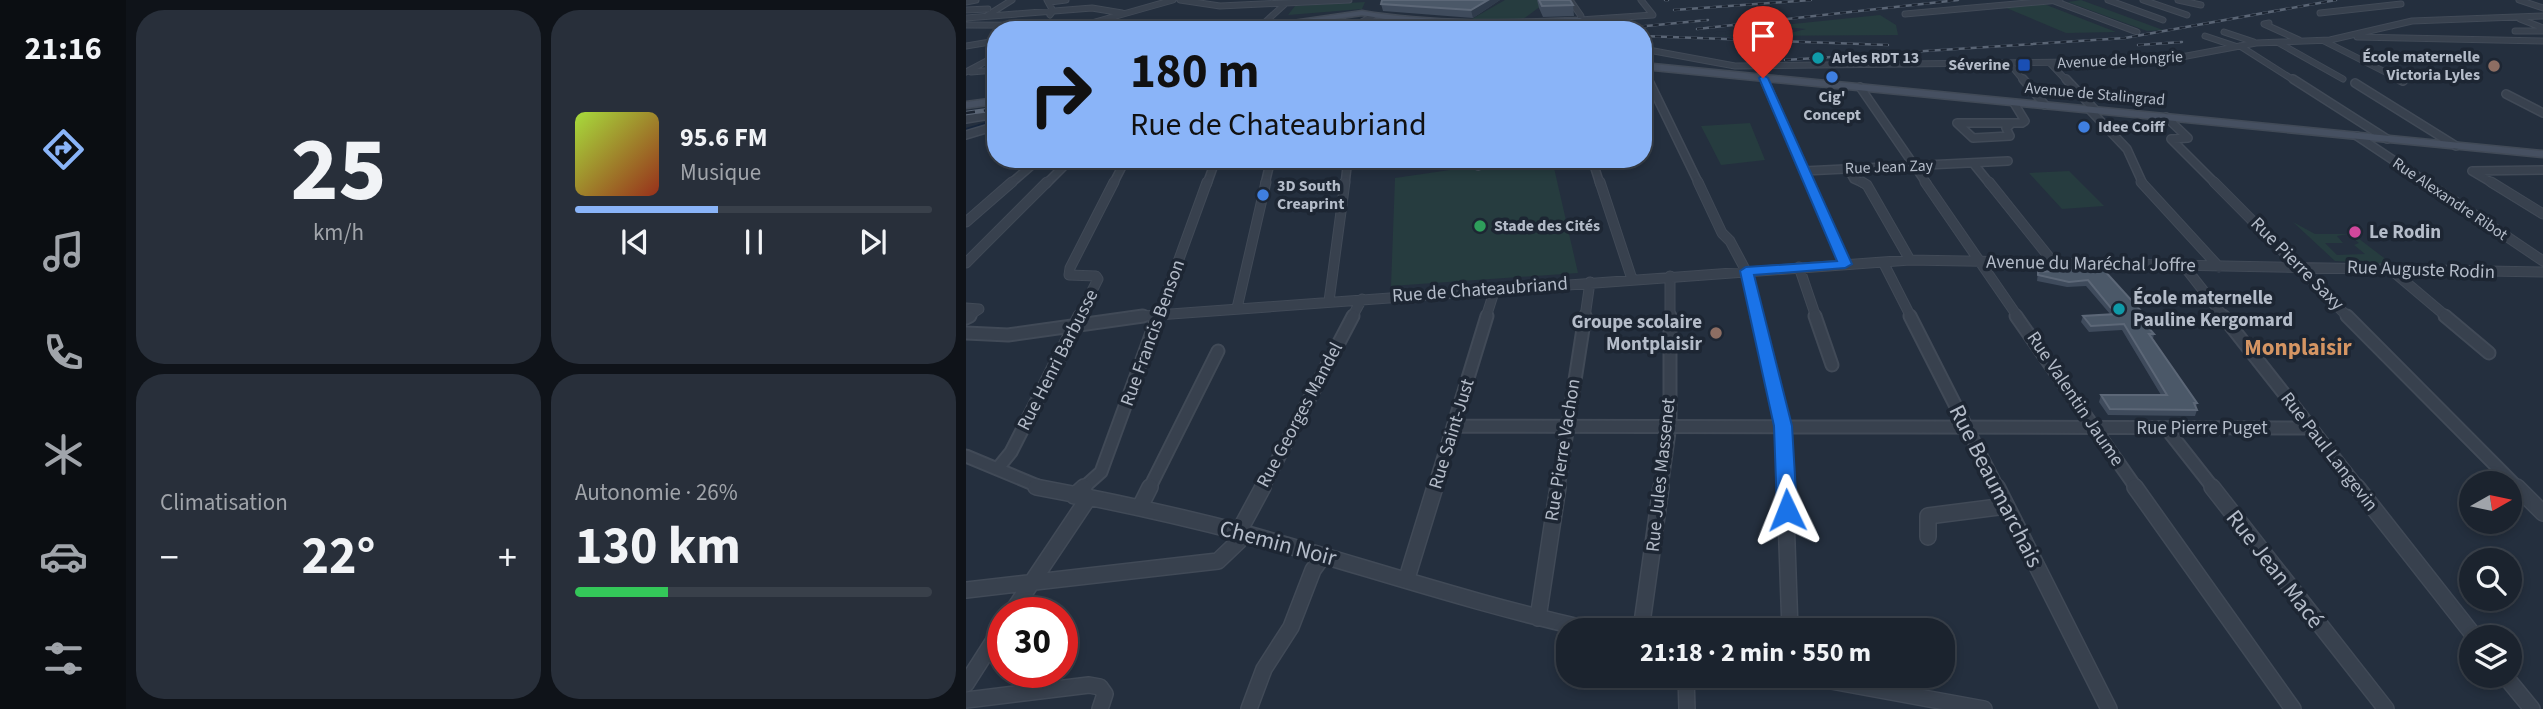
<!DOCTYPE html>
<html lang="fr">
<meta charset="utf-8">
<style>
:root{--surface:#1b232e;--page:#282f3a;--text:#f1f3f6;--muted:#a0a4aa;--line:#39404a;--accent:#8ab4f8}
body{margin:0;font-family:"Source Sans 3",sans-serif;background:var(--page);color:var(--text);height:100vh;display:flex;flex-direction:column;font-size:26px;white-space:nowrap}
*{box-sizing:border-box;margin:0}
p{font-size:23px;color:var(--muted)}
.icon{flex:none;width:38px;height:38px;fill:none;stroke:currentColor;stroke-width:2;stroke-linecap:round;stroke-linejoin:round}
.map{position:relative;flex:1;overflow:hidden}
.sheet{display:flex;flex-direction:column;gap:10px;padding:10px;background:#0f1319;width:840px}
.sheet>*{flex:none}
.top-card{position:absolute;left:21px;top:21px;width:665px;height:147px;border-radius:28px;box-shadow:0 4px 10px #0003,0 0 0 2px var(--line);background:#8ab4f8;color:#111;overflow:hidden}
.needle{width:46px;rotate:81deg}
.fabs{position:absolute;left:1493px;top:471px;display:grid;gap:14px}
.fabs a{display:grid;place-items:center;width:63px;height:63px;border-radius:50%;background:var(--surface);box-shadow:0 4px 10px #0003,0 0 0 2px var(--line);font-size:35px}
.speed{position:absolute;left:21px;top:597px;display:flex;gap:14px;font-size:35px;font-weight:700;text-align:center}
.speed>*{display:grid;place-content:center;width:91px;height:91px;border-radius:50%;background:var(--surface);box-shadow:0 4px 10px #0003,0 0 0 2px var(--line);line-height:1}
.speed .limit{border:10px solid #d22;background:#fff;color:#111}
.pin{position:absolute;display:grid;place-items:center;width:60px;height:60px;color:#fff;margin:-72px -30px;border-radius:50% 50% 50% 0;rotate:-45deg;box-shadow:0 0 7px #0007}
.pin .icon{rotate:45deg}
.me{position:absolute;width:77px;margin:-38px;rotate:358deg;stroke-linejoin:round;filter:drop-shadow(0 0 5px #0008)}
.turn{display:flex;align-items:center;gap:24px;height:147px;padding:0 28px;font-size:32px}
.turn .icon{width:91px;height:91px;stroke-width:2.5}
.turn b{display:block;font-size:49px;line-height:60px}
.big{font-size:52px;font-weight:700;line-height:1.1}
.sheet .widget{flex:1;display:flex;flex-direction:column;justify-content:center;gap:10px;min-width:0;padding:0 24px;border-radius:28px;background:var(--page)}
.sheet .dial{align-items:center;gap:0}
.dial b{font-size:91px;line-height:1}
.song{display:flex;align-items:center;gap:21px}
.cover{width:84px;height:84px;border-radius:10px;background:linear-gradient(135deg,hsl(80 70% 55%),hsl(10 70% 35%))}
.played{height:7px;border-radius:4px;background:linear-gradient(90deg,var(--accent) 40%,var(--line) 40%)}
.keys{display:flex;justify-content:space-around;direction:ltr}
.heat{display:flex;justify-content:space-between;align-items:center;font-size:38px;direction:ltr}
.charge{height:10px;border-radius:5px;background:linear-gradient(90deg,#34c759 26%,var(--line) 0)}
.sheet .tiles{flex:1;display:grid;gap:10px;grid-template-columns:repeat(2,1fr)}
.trip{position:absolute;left:590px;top:618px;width:399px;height:70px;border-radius:28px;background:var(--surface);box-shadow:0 4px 10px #0003,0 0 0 2px var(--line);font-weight:700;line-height:70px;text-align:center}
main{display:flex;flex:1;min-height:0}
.menu{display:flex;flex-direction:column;width:126px;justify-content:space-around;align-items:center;background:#0b0e12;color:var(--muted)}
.menu .icon{width:49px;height:49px}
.menu .current{color:var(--accent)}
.menu b{font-size:32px;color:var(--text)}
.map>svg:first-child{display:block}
</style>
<main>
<nav class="menu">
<b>21:16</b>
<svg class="icon current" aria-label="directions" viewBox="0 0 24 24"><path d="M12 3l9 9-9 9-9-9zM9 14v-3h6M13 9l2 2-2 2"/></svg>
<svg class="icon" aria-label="music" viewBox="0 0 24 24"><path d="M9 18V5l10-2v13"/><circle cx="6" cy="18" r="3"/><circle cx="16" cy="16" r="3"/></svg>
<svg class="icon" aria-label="phone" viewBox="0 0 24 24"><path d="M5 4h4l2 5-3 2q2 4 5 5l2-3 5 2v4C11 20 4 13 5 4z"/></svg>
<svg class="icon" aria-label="climate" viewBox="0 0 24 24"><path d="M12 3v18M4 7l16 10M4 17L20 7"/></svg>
<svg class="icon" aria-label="car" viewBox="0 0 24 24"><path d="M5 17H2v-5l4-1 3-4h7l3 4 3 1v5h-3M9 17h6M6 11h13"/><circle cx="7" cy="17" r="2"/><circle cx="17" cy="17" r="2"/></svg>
<svg class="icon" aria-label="filters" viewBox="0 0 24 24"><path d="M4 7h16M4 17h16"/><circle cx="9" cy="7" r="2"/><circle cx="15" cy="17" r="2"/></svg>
</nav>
<section class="sheet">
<div class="tiles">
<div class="widget dial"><b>25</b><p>km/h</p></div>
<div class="widget">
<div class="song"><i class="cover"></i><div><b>95.6 FM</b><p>Musique</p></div></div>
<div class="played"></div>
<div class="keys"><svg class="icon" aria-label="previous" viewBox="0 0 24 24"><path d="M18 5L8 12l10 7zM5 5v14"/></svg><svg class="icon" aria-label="pause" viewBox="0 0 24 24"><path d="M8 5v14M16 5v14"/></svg><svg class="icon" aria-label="next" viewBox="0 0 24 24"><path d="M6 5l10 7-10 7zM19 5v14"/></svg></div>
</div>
<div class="widget"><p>Climatisation</p>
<div class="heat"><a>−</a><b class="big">22°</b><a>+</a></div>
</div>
<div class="widget"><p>Autonomie · 26%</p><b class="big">130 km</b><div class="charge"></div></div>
</div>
</section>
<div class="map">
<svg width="1577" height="709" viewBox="0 0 1577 709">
<rect width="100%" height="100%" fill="#242f3e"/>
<path fill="#263c3f" d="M539 0H583L556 20 506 19Z
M1115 0 1197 30 1181 31 1102 2Z
M399 2 396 9 322 15 329 6Z
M1078 4 1150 32 1100 33 1038 7Z
M914 15 930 25 932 35 747 36 820 34 840 29 820 27 822 30 809 26 731 34Z
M500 23 598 25 607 30H482Z
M784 123 799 160 755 165 735 126Z
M559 159H586L612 273 425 286 429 178Z
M1103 171 1138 206 1096 209 1063 173Z
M1327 222 1349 234H1382L1371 236 1377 243H1359L1371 255 1399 254 1388 245 1393 243 1386 237 1388 235 1426 264 1369 261Z"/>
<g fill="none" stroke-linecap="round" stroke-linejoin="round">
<path fill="#17263c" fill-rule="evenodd" d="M30 119V125L0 134V128Z"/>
<g stroke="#414a57" stroke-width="7">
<path id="street-far4" d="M81 0 87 11 84 15
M214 0 254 6 383 0
M604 0 615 16 614 20 687 15 675 0
M1142 0 1197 20
M1177 0 1221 15
M1212 0 1235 5
M1553 0 1577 8
M1088 1 1171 32
M0 2 10 0
M84 2 100 0
M0 10 22 9
M1354 13 1435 4
M939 14 1094 0
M22 15 46 0
M0 18 126 8 156 13
M1554 19 1577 28
M1303 23 1298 24 1333 40
M122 24 207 0
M297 24 319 4
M0 25 288 26
M380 30 407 16
M1549 31H1577
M1258 32 1288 42
M1239 36 1269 46
M1391 37 1577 41
M1358 41 1437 81
M1313 43 1377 79
M0 46 30 41
M1274 46 1329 81
M677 49 769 66 1194 61 1290 43 1364 40 1446 21 1577 16
M1084 63 1101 81
M1044 64 1058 81
M677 68 683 81
M0 72 30 56
M5 72 30 70
M797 78 798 81"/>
</g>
<g stroke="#414a57" stroke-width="10">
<path id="street-far3" d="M682 79 733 184
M798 79 844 184
M1057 79 1079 105
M1100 79 1129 110
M1327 79 1421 139
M1433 79 1437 81
M1389 83 1490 146
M894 87 961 184
M1540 94 1577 113
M1124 110 1161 149 1177 184
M1200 117 1222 138 1205 139 1250 184
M0 119 30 114
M1044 125 1040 128 1044 136 1007 138 991 123H1056L1059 121 1048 103
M0 135 30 126
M1391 136 1463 184
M510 159 512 166
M626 159 634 184
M1007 163 1024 184
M882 168 888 179 899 184
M838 171 1042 161
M1506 171 1528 184
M1506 171 1577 170
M44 184 73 159
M80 184 105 159
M147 184 160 159
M241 184 250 159
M299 184 305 159
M379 184 382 159"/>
</g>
<g stroke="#414a57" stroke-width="11">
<path id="street-far2" d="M634 182 666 279
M732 182 756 233 764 241 780 271 791 317
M843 182 879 264
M896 182 901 185 944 260
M959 182 1052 317
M1023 182 1087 262
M1175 182 1253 267
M1248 182 1382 317
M1460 182 1577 261
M1525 182 1577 214
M0 222 46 182
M917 262 945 317
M0 263 81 182
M1218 266 1258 317
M833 267 850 317
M1423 268 1481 317
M704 276V317
M363 301 379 182
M0 308 13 309 1 317
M271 308 300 182
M113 317 132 279 130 276 103 275 104 268 148 182
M164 317 944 260 1577 272
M192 317 241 182
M386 317 396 299
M520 317 529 289
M619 317 624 282"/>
</g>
<g stroke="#414a57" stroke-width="15">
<path id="street-far1" d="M791 316 817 426 819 489
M849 316 866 365
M944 316 1032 489
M1050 316 1171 489
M1257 316 1393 489
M1381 316 1553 489
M1479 316 1523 353
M0 318 4 316
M0 333 42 335 177 316
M489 426 1344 428
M1200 428 1248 489
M0 456 79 489
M32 468 45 452 114 316
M116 489 135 472 192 316
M183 489 252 351
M296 489 387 316
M468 489 521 316
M592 489 619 316
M695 489 704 425V316"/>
</g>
<g stroke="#414a57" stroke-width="18">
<path id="street" d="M70 487C140 500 209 515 278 533 394 565 508 604 626 630
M819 487 824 630
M1031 487 1143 709
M1169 487 1327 709
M1246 487 1420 709
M1391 487 1509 637
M1551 487 1577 513
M108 496 118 487
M174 507 184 487
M962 537V516L1040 506
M441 578 469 487
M0 590 252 561 273 541 277 524 297 487
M46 612 123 497
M572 618 592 487
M675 630 695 487
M720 676 721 709
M838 676 1018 709
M1539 676 1566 709
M0 684 37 626
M0 700 123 685 134 687 139 694 134 709
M283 709 298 669 325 627 347 570 357 556"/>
</g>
<g stroke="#414a57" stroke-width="3">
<path id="secondary" d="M396 11C467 23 542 21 614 18L618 20 543 25 419 19 396 15 335 24 332 27 308 25 274 30 308 21 320 22Z
M677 63 1577 151V157L677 69Z
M30 98V104L0 108V102Z"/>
</g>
<use href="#street-far4" stroke="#38414e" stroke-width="5"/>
<use href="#street-far3" stroke="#38414e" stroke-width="7"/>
<use href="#street-far2" stroke="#38414e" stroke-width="9"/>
<use href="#street-far1" stroke="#38414e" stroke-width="11"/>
<use href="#street" stroke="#38414e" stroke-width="15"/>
<use href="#secondary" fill="#465061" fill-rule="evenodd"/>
<g stroke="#5a6575" stroke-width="2.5">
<path id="rail-far1" d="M699 0H702
M708 10 845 0
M731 29 992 0
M639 30 742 20
M677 36 922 45
M1172 45 1216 42
M819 60 1159 38 1370 0"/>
</g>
<g stroke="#5a6575" stroke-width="4.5">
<path id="rail" d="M0 113 30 109"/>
</g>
<use href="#rail-far1" stroke="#1d2633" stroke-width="2" stroke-dasharray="6" stroke-linecap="butt"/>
<use href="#rail" stroke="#1d2633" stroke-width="2.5" stroke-dasharray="9" stroke-linecap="butt"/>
</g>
<path fill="#3f4b5c" d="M534 0 507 18 417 11 415 4Z
M571 0H604L607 5 608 16 577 17 573 8Z
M1136 268 1177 313 1175 319 1188 334 1187 339 1231 403 1230 407 1231 410 1229 416 1142 415 1133 402 1135 395H1195L1156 330 1123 332 1115 322 1117 316 1144 314 1120 286 1101 287 1071 281 1072 272Z"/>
<path fill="#2f3b4b" d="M522 0H534L507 18 505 10Z"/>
<path fill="#4b5868" stroke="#5c6777" stroke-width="2" d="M416 0H522L505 10 415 4Z
M573 0H604L607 5 576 6Z
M1136 268 1177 313 1171 314 1188 334H1183L1231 403H1228L1231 410 1144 409 1135 395H1201L1158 324 1125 326 1117 316 1150 314 1122 280 1103 282 1072 275V272Z"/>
<path fill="#1a73e8" stroke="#114b97" stroke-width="2" d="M797 75 802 78 886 264 879 268 788 275 826 426 831 510 821 517 811 510 808 426 774 271 780 267 871 261 793 78Z"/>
<g fill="#0f9aa8" stroke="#1d2633" stroke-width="2.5">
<circle cx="852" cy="58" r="7"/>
<circle cx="1153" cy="309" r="7"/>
</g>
<rect fill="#1a4fb4" stroke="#1d2633" stroke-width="2.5" x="1051" y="58" width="14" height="14" rx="3.5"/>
<g fill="#8d6e63" stroke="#1d2633" stroke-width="2.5">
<circle cx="1528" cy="66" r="7"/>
<circle cx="750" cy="333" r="7"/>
</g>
<g fill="#3f7fe0" stroke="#1d2633" stroke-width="2.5">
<circle cx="866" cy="77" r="7"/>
<circle cx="1118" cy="127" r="7"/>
<circle cx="297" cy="195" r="7"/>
</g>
<circle fill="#2e9e5b" stroke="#1d2633" stroke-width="2.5" cx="514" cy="226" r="7"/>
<circle fill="#d1479c" stroke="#1d2633" stroke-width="2.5" cx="1389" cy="232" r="7"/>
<g text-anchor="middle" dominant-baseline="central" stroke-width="7" stroke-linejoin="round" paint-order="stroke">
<g font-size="16" font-weight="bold" fill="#b4bcc9" stroke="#1d2633" text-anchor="start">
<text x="1514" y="57" text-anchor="end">École maternelle<tspan x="1514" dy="18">Victoria Lyles</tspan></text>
<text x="866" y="58">Arles RDT 13</text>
<text x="1044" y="65" text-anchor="end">Séverine</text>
<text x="866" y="97" text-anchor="middle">Cig'<tspan x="866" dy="18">Concept</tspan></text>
<text x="1132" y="127">Idee Coiff</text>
<text x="311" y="186">3D South<tspan x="311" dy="18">Creaprint</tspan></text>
<text x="528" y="226">Stade des Cités</text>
</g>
<g font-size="16" fill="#b4bcc9" stroke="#1d2633">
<text transform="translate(1154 60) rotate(-3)">Avenue de Hongrie</text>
<text transform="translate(1129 94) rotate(5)">Avenue de Stalingrad</text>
<text transform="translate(923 167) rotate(-2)">Rue Jean Zay</text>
<text transform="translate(1484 199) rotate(34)">Rue Alexandre Ribot</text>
</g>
<g font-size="19" font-weight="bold" fill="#b4bcc9" stroke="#1d2633" text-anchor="start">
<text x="1403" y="232">Le Rodin</text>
<text x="1167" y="298">École maternelle<tspan x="1167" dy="22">Pauline Kergomard</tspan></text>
<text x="736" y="322" text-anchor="end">Groupe scolaire<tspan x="736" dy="22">Montplaisir</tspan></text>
</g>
<g font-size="19" fill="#b4bcc9" stroke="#1d2633">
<text transform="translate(1125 264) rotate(1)">Avenue du Maréchal Joffre</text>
<text transform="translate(1331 264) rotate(45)">Rue Pierre Saxy</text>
<text transform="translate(1455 270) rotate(2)">Rue Auguste Rodin</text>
<text transform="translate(514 290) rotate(-4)">Rue de Chateaubriand</text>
<text transform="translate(187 333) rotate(-70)">Rue Francis Benson</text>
<text transform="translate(92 360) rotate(-63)">Rue Henri Barbusse</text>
<text transform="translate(1109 399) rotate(56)">Rue Valentin Jaume</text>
<text transform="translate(334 415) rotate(-62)">Rue Georges Mandel</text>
<text x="1236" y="428">Rue Pierre Puget</text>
<text transform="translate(486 434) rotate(-73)">Rue Saint-Just</text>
<text transform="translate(597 450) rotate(-81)">Rue Pierre Vachon</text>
<text transform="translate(1363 452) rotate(52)">Rue Paul Langevin</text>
<text transform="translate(695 475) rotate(-84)">Rue Jules Massenet</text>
</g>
<g font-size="23" font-weight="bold" fill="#d59563" stroke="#1d2633">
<text x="1332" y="347">Monplaisir</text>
</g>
<g font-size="23" fill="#b4bcc9" stroke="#1d2633">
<text transform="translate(1030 486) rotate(63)">Rue Beaumarchais</text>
<text transform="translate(312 543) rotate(15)">Chemin Noir</text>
<text transform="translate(1309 569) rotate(52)">Rue Jean Macé</text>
</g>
</g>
</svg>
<div class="fabs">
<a><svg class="needle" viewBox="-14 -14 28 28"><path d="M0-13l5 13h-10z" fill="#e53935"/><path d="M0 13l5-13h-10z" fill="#a0a4aa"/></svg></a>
<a><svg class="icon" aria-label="search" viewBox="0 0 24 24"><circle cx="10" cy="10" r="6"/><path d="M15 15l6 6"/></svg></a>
<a><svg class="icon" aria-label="layers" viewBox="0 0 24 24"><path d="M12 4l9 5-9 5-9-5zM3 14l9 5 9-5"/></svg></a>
</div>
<div class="speed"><div class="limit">30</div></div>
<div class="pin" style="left:797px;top:78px;background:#d93025"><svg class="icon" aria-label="arrive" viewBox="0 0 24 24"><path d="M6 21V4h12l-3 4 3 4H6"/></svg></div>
<svg class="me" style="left:821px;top:510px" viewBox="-20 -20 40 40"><path d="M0-17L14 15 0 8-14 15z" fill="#1a73e8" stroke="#fff" stroke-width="4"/></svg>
<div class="trip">21:18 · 2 min · 550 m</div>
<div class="top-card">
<div class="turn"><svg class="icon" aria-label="right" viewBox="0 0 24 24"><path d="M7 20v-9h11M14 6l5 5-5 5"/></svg><div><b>180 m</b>Rue de Chateaubriand</div></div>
</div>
</div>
</main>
